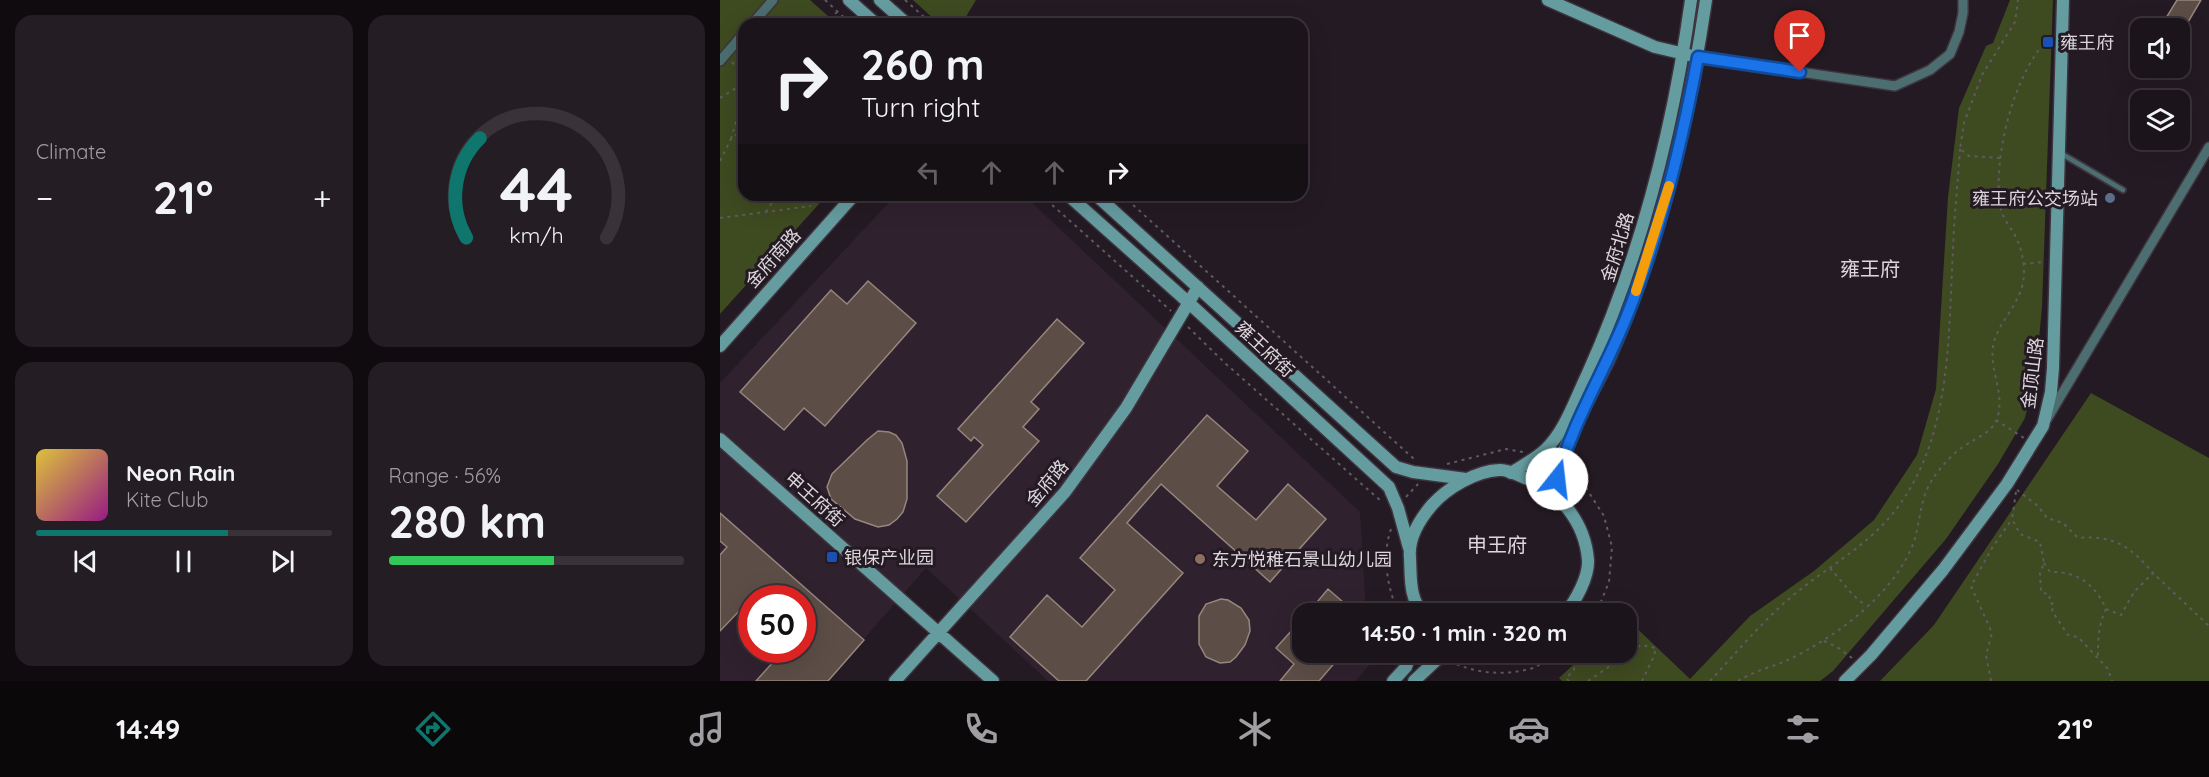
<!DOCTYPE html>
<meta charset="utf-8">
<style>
:root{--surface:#1b141a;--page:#241d23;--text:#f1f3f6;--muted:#a09ea2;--line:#393339;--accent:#0f766e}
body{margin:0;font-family:Quicksand,"Noto Sans SC",sans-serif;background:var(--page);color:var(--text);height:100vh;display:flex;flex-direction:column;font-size:22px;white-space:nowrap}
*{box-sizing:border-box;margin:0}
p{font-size:20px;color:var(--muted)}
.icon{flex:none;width:33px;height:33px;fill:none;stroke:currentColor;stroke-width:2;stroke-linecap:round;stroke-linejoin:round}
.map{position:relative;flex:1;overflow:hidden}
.side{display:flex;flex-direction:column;gap:15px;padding:15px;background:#0f0b0e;width:720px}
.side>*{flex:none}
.guide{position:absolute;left:18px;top:18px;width:570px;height:183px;border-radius:18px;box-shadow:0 6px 24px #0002,0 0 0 2px var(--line);background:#1b141a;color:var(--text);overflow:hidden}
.buttons{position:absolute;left:1410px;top:18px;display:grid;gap:12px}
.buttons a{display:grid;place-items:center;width:60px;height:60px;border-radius:12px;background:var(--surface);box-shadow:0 6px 24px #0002,0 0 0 2px var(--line);font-size:30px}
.speed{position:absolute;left:18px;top:585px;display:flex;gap:12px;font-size:30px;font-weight:700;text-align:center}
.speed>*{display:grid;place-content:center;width:78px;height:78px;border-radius:50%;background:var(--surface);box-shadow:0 6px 24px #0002,0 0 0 2px var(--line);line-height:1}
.speed .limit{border:9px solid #d22;background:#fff;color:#111}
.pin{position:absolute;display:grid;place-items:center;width:51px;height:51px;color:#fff;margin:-62px -26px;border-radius:50% 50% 50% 0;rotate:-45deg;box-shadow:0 0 6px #0007}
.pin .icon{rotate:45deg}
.me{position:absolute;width:66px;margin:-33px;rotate:16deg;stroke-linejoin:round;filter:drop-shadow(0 0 4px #0008)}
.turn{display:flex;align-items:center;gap:21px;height:126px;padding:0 24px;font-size:27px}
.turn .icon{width:78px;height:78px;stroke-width:2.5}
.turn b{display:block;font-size:42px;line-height:51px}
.lanes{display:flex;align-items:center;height:57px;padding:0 24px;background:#0003;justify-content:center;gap:30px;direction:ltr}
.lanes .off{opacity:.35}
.big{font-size:45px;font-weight:700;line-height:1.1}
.side .tile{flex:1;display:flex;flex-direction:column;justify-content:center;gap:9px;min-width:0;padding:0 21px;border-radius:18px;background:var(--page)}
.side .dial{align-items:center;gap:0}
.dial svg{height:156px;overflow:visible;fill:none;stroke:var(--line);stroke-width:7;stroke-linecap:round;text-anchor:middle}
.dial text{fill:var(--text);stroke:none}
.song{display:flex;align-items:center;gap:18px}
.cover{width:72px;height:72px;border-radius:9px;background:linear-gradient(135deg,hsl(50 70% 55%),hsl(310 70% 35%))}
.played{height:6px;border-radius:3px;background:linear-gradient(90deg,var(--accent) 65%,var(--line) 65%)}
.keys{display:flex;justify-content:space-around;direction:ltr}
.heat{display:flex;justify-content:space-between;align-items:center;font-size:33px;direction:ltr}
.charge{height:9px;border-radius:4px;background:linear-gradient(90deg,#34c759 56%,var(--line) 0)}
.side .tiles{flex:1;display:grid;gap:15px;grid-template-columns:repeat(2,1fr)}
.trip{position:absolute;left:572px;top:603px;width:345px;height:60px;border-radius:18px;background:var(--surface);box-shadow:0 6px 24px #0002,0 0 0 2px var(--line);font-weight:700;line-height:60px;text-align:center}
.tab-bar{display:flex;height:96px;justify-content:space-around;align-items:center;background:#0b080a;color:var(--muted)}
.tab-bar .icon{width:42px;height:42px}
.tab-bar .current{color:var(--accent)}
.tab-bar b{font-size:27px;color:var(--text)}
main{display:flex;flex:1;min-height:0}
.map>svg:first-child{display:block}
</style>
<main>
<section class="side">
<div class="tiles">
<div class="tile"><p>Climate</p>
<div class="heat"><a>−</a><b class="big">21°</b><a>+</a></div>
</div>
<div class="tile dial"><svg viewBox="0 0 100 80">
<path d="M14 69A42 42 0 1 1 86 69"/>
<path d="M14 69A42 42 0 0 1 21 18" stroke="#0f766e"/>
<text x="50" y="56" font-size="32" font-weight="700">44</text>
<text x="50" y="72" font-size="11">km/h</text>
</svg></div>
<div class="tile">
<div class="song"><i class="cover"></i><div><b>Neon Rain</b><p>Kite Club</p></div></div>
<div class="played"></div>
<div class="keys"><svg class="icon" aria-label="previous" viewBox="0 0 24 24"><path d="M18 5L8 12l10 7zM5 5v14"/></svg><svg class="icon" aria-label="pause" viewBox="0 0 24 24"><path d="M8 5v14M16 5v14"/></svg><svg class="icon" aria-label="next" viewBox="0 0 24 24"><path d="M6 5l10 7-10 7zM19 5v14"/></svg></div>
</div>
<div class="tile"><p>Range · 56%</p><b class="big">280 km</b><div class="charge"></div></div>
</div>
</section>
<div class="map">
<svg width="1489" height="681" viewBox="0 0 1489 681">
<rect width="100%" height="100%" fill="#241a23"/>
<path fill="#30212e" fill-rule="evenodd" d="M176 195H304L640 512 646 613 582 614V652L648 653 649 666 635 681H328L206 568 107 681H0V383ZM32 598H82V650H32Z"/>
<path fill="#3e4a20" d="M0 0H90L117 24H24V195H107L0 314Z
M193 0H256L244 20H215Z
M1290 0H1333L1322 307 1316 372 1305 418 1278 464 1226 539 1113 671 1100 681H842L839 678 866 653 906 652V618L970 679 1030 616 1094 571 1154 520 1197 455 1216 389 1228 197 1239 108 1266 46 1273 43Z
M1371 393 1489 458V681H1160L1214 625Z"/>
<path fill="#5c4e46" stroke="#96867e" stroke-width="1.5" d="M1457 0H1481L1464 29 1446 18Z
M148 281 196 323 105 426 84 408 64 430 20 392 111 290 127 304Z
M337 319 364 343 311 402 319 409 303 427 319 441 246 522 217 496 263 445 254 437 251 441 238 429Z
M487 415 528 451 497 486 536 520 568 484 606 519 550 582 441 484 407 523 463 573 366 681H339L290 637 327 595 362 627 395 590 360 558Z
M158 431 169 432 176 435 182 443 187 461V499L183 512 177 519 169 525 158 527 135 519 111 499 107 487 112 474 147 440Z
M0 513 144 640 108 681H36L64 650H82V598H32V616L22 608 0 631V555L7 547 0 541Z
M608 589 631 609 627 614H587Z
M501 599 508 600 521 608 529 620 530 631 525 645 516 657 510 662 500 663 486 657 479 644V616L486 604Z
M582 619V652H610L618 659 599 681H560L574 664 556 648Z"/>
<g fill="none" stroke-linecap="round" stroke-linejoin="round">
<g stroke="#3e343d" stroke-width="8">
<path id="lane" d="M1342 154 1403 190"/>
</g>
<g stroke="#3e343d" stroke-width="12">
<path id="street" d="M32 24 53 0
M978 57 1175 86 1210 70 1230 54 1239 32 1243 13V0
M0 61 24 33
M1327 419 1489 147"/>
</g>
<g stroke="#3e343d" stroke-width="15">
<path id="secondary" d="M129 0 156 24
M160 0 187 24
M828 0 935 47 969 55
M348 195 469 303 669 487 678 508 689 548
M376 195 676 467 693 472 746 479
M0 346 134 195
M0 439 273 681
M791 473C802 466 815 459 825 450 845 431 855 400 867 375 921 256 953 129 971 0
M846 504C843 496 837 486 837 478 839 447 876 388 890 357 940 243 968 122 986 0
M704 614C689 600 691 577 690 558 688 539 700 519 712 505 727 488 756 471 779 470 787 469 798 475 805 478 839 490 865 522 868 560 869 577 856 600 845 614
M175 681 345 492 406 408 478 287
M673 681 686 667 691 652
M694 681 725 652
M1125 681 1151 655 1223 570 1287 484 1323 426 1331 392 1333 368 1343 0"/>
</g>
<path stroke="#625a61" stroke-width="2" stroke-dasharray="3 4.5" stroke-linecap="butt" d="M105 0 131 24
M185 0 212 24
M104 24 117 12
M12 62 24 76
M0 98 24 83
M11 139 24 94
M1280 158 1249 156 1240 149 1244 123 1262 75 1295 22 1298 0
M0 161 11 139 24 129
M321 195 451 311
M402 195 694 459
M46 212 57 195
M0 218 91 206
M1303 264 1324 262
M468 327 506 364 662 502
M1276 420 1304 438
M727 464 786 449 803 452
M848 474 866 488 884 516 892 547 889 582 876 614
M1297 490 1318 506 1327 518 1343 523 1358 538C1394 535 1410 546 1433 573
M1296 492 1292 519 1300 534 1320 542 1324 563 1320 573 1321 592 1330 595 1329 601 1334 605 1332 611 1348 635 1358 637 1388 669 1392 681
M686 497 698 484
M671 529C661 558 668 586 678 614
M1324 563 1330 572C1357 571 1375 584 1386 609 1378 625 1378 641 1378 658
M1110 568 1133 595 1146 606
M1386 609 1401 615 1414 592 1433 573 1489 626
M1104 641 1117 647 1132 658
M730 661C755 674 785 676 813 668 821 665 830 657 837 652
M849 681 846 678 854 670 856 652
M868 681 921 645 936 648 934 656 922 681
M990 681C1018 651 1044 619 1076 593 1109 566 1147 546 1174 512 1232 439 1228 338 1233 250 1234 216 1238 183 1240 149
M1018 681C1034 671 1052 667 1068 660 1114 638 1170 597 1191 549 1201 527 1198 502 1212 480 1219 469 1232 454 1243 447 1258 436 1277 432 1279 410 1282 389 1270 369 1273 347 1276 322 1304 303 1304 273 1304 264 1302 250 1298 242 1294 231 1284 221 1281 210 1271 161 1294 70 1331 36
M1271 681 1266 655 1272 633 1251 586 1272 548 1292 519"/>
<use href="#lane" stroke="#4c6e70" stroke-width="4.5"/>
<use href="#street" stroke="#4c6e70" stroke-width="9"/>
<use href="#secondary" stroke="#659ca0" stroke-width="12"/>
</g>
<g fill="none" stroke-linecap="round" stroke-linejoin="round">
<g stroke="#114b97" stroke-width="15">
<path id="route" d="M837 479C853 420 888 366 910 308 942 227 962 142 978 57L1080 72"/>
</g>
<use href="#route" stroke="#1a73e8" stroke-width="10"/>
<path stroke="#f59e0b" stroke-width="10" d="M916 291 949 186"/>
</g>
<g fill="#1a4fb4" stroke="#241a23" stroke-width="2">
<rect x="1322" y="36" width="12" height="12" rx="3"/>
<rect x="106" y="551" width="12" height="12" rx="3"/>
</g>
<circle fill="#5c6f8a" stroke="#241a23" stroke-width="2" cx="1390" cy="198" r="6"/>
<circle fill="#8d6e63" stroke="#241a23" stroke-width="2" cx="480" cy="559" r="6"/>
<g text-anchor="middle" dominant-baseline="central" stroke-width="6" stroke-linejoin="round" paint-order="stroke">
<g font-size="18" fill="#ddd6dc" stroke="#241a23" text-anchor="start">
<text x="1340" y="42">雍王府</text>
<text x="1378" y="198" text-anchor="end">雍王府公交场站</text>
<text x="124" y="557">银保产业园</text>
<text x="492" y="559">东方悦稚石景山幼儿园</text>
</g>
<g font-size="18" fill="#ddd6dc" stroke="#241a23">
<text transform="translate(897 247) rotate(-73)">金府北路</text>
<text transform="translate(53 258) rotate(-48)">金府南路</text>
<text transform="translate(545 349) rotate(43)">雍王府街</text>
<text transform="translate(1312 373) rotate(-83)">金顶山路</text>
<text transform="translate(327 483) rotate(-50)">金府路</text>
<text transform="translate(95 499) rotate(42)">申王府街</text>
</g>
<g font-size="20" fill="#ddd6dc" stroke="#241a23">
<text x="1150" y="268">雍王府</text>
<text x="777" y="544">申王府</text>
</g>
</g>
</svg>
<div class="buttons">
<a><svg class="icon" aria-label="sound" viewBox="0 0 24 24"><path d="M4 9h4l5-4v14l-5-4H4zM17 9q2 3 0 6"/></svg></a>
<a><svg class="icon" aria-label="layers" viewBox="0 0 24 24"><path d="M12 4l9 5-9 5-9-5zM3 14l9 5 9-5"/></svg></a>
</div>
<div class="speed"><div class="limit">50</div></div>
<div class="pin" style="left:1080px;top:72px;background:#d93025"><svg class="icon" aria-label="arrive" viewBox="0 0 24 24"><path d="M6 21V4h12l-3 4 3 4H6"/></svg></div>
<svg class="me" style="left:837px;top:479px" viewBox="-20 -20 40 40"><circle r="19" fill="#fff"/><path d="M0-13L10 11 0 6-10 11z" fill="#1a73e8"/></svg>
<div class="trip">14:50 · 1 min · 320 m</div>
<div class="guide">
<div class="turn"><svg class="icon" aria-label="right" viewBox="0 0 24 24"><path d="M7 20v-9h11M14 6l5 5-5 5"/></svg><div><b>260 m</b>Turn right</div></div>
<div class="lanes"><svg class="icon off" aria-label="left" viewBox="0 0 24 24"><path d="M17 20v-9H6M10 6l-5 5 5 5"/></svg><svg class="icon off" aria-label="ahead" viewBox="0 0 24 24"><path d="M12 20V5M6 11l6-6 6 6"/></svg><svg class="icon off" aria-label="ahead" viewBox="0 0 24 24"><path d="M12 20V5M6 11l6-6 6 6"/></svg><svg class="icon" aria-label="right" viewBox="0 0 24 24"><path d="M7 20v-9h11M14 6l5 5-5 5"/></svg></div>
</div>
</div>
</main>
<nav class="tab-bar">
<b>14:49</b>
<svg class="icon current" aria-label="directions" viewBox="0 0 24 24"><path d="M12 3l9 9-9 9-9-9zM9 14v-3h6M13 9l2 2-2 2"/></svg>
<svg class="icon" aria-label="music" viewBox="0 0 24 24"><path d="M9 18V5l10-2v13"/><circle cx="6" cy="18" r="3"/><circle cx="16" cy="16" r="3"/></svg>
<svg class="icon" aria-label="phone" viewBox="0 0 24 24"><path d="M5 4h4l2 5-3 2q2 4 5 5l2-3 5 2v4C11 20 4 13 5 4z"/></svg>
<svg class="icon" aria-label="climate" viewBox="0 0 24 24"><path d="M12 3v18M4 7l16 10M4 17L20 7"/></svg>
<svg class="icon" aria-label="car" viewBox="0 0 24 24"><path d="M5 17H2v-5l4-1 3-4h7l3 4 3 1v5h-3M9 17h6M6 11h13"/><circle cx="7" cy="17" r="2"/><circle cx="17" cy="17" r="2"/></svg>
<svg class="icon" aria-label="filters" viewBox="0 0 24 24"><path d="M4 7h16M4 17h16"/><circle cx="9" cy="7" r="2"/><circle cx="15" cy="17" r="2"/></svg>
<b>21°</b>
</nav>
